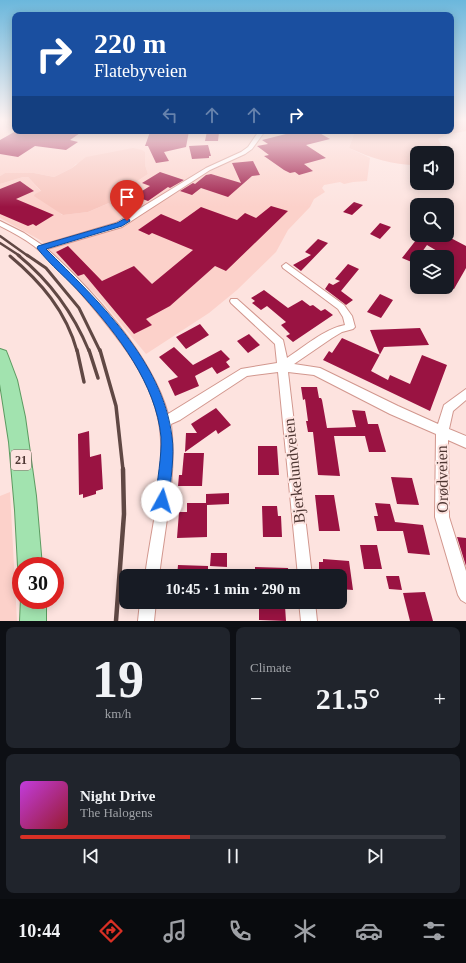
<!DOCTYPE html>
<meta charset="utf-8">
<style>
:root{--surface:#171b24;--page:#20242c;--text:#f1f3f6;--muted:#9ea1a6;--line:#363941;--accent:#d93025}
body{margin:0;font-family:"Times New Roman",serif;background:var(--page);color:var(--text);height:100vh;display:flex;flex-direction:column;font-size:15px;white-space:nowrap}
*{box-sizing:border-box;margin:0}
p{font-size:13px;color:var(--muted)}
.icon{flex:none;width:22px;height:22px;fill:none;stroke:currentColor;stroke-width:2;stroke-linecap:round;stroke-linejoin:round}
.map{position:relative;height:621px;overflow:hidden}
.details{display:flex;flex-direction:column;gap:6px;padding:6px;background:#0d0f14;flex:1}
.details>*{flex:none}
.guide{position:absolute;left:12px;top:12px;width:442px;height:122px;border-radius:8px;box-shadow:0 2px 10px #0003;background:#1a4fa0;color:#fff;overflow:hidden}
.buttons{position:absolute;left:410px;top:146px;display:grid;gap:8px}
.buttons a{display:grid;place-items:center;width:44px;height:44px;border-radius:8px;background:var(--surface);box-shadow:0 2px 10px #0003;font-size:20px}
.speed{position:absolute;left:12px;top:557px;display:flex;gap:8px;font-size:20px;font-weight:700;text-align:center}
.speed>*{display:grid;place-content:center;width:52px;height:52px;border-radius:50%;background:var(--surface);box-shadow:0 2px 10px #0003;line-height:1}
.speed .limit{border:6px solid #d22;background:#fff;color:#111}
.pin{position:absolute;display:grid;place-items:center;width:34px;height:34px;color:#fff;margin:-41px -17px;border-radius:50% 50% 50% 0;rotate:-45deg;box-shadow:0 0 4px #0007}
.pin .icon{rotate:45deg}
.me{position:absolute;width:44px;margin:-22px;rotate:6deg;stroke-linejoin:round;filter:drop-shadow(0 0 3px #0008)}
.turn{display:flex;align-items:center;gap:14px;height:84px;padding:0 16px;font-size:18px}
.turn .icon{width:52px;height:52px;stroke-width:2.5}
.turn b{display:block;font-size:28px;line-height:34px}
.lanes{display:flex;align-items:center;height:38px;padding:0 16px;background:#0003;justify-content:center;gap:20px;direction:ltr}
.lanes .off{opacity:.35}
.big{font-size:30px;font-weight:800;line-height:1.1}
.details .card{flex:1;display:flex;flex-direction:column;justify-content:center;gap:6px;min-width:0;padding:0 14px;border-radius:8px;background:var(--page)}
.details .dial{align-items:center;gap:0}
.dial b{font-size:52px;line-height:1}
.song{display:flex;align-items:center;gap:12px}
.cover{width:48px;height:48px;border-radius:6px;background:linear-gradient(135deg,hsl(290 70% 55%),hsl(350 70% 35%))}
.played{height:4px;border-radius:2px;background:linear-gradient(90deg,var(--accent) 40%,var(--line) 40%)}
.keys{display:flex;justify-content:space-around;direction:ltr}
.heat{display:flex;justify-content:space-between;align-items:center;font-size:22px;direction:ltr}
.details .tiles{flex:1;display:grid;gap:6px;grid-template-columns:1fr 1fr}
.card:last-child{grid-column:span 2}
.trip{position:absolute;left:119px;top:569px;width:228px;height:40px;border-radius:8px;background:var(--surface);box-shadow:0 2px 10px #0003;font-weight:800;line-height:40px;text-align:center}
.menu{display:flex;height:64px;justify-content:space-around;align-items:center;background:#090b0e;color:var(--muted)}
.menu .icon{width:28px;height:28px}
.menu .on{color:var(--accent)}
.menu b{font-size:18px;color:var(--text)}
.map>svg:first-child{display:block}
</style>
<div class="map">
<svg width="466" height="621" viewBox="0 0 466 621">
<rect width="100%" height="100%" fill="#fde3df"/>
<path fill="#fcd1ca" d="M0 120H15V131H355L349 148 370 158 367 181 353 182 344 184 340 182 324 185 322 188 325 192 314 199 310 207 288 230 276 252 237 290 209 313 146 354 101 300 40 240 0 218V184L23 177H28L62 215 88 212 109 203 126 194 136 182 148 174 145 165V152L76 164 72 168 54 177 34 173H5L0 176Z
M10 492 17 621H0V496Z"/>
<path fill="#f8c6be" d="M451 120H466V131L446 135 438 139 446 153H417V165C392 165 371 158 349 148L355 131H451Z
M133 148 142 150 145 152V165L148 174 136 182 115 208 109 203 88 212 63 215 34 196 35 194 41 191 28 177H23L0 184V176L5 173H34L54 177 72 168 86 157Z"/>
<path fill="#9a1342" d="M16 131H83L70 140 78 142 66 150 35 146 18 157 0 154V140Z
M170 131H189L186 147 164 152 169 161 156 163 148 146H145L150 132H170Z
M207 131 219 132 218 141H205Z
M298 131H316L330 139 306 145 326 158 304 164 313 171 299 175 295 172 290 173 284 170 264 156 269 155 257 146 268 144 262 140Z
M208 145 211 156H209V158L192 159 189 146Z
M253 161 260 175 252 176 228 197 201 188 192 195 180 191 193 183 195 184 206 175 211 174 241 183 232 163Z
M160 172 184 180 170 188 168 187 148 201 134 196 150 186 142 183Z
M20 181 34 191 16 199 54 215 36 226 33 224 28 226 0 214V189Z
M354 202 363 205 352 215 343 212Z
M271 206 288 211 226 271 215 266 170 306 146 319 152 325 134 334 84 274 78 276 56 252 68 246 102 281 134 266 152 284 193 250 152 233 149 235 138 230 161 214 180 222 201 207 237 220 245 213 256 218Z
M380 223 391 227 380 239 370 234Z
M420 235H445L466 246V268L454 289 447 286V273L454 261 427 245 414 263 402 258Z
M318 239 328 243 301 271 293 265 311 255 305 252Z
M348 264 359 269 341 291 353 300 346 305 325 289 329 283 333 285 340 281 335 279Z
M264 290 288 308 302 300 310 306 313 305 321 311 325 309 333 315 293 342 286 336 290 334 281 325 286 322 267 306 261 310 252 303 255 301 251 298Z
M380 294 393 300 381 318 367 312Z
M200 324 209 335 186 349 176 337Z
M420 328 429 345 384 347 371 371 388 380 390 375 410 384 422 355 447 365 430 411 323 360 329 351 332 353 342 338 380 355 370 330Z
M249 334 260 345 248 353 237 341Z
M174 347 193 365 221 350 230 359 226 362 230 367 217 374 212 367 195 376 199 386 175 396 168 381 178 377 159 357Z
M301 387H317L319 398H321L322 400 327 428 356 427 352 410 365 411 368 424H378L386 452H369L365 436H334L340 476 318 475 313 432H308L306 421H308L305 399 303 400Z
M216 408 231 425 218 434 216 430 185 452 186 433H197L191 424Z
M89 431 90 457 101 454 103 489 96 491V494L83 498V494L79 495 78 434Z
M258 446H277L279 475H258Z
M184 453H204L202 486H178L179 475H182Z
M391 477 412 478 419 505 397 504Z
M229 493V504L207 505V537L177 538 179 512H187V503H206V494Z
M315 495H334L340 531H319Z
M375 503 390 504 395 522 423 525 430 555 408 553 403 531H377L374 516H378Z
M262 506H277L278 516H281L282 537H263Z
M457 537 466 538V566Z
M360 545H377L382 569H364Z
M211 553H227V567L210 566Z
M323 559 349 561 353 590 340 589V576H325L324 571 319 570V562H323Z
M178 565 208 566V576H177Z
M255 567 288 568 289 576H255Z
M386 576H399L402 590 389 589Z
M425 592 433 621H410L403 593Z
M259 602H269V606H285L286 621 259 620Z"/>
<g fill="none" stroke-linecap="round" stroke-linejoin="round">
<g stroke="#d2978e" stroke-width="2">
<path id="minor" d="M259 131H265L252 149 245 154 210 170 122 227 47 249C91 288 152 356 168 414L241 369 277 363 275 344 231 303 230 301 231 299H237L283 340 287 358C304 347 324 329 345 325L343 317 338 309 283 268 282 266 286 263 344 305 352 316 355 327 353 329 342 332 332 338 294 364 320 368 398 406 438 424 444 405 466 389V400L453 411 449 429 466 436V448L448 440 449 517 466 571V603L461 600 458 595 435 517 436 434 390 414 314 375 288 372 312 576H298L278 372 247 376 180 420 171 424C177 474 165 526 159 576H145C151 531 163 485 161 440 159 385 119 338 85 298 69 280 53 261 34 246 23 238 12 232 0 226V221L24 233 42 245 116 223 206 168 241 152 248 147Z
M140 602H156L154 621H138Z
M299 602H315L317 621H301Z"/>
</g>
<g stroke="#5c9b61" stroke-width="2">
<path id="primary" d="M0 349 6 351 8 356 17 380 25 417 36 496 42 566H21V573L18 566 15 510 9 442 0 384Z
M21 598V600H46V621H20Z"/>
</g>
<use href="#minor" fill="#fff" fill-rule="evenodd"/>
<use href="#primary" fill="#a2e3af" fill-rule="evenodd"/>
<path stroke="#604844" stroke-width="2.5" d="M0 236 28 256
M0 243 20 256"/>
<path stroke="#604844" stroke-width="3" d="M18 255C50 281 73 312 89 351
M27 255 46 268 79 308 100 351
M10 256C41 282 66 311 77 351"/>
<path stroke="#604844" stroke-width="3.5" d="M77 350 84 382
M89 350 98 378
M100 350 116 406 123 470"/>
<path stroke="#604844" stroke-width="4.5" d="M116 621 124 514 123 469"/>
</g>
<linearGradient id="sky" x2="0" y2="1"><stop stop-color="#6bb7dc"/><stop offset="0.58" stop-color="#fef2f1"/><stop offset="1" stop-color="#fef2f1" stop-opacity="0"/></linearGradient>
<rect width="466" height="207" fill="url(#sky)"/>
<path fill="#1a73e8" stroke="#114b97" d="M124 219H129L130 221 122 226 46 249C97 300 163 361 172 437 175 454 170 483 169 501L167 505 162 507 157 505 155 501C157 482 162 455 161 437 156 384 118 335 83 296 68 279 50 265 37 248L38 246 117 223Z"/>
<g text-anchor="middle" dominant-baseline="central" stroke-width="4" stroke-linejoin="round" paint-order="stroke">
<rect fill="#fde3df" stroke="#826a66" stroke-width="1" x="11" y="450" width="20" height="20" rx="3"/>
<g font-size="12" font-weight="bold" fill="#4e3632">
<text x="21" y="460">21</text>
</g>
<g font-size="16" fill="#4e3632" stroke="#fde3df">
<text transform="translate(294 471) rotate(-96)">Bjerkelundveien</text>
<text transform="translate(442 479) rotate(-91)">Orødveien</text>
</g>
</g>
</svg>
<div class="buttons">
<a><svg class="icon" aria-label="sound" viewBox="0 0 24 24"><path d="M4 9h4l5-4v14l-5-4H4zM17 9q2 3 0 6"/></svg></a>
<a><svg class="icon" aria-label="search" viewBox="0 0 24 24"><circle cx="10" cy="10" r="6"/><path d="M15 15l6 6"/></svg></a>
<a><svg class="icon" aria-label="layers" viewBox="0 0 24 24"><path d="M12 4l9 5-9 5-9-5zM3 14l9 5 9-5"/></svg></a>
</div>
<div class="speed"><div class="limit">30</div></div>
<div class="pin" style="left:127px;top:221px;background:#d93025"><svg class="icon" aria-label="arrive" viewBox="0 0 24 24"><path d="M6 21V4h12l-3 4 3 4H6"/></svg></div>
<svg class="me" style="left:162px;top:501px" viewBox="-20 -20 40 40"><circle r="19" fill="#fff"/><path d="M0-13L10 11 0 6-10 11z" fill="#1a73e8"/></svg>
<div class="trip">10:45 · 1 min · 290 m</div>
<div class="guide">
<div class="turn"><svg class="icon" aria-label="right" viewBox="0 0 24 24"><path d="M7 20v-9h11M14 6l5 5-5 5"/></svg><div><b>220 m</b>Flatebyveien</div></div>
<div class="lanes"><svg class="icon off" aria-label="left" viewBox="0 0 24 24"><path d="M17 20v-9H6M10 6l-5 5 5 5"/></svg><svg class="icon off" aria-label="ahead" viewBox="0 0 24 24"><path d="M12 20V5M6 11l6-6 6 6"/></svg><svg class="icon off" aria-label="ahead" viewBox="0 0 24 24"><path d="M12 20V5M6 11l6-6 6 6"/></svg><svg class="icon" aria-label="right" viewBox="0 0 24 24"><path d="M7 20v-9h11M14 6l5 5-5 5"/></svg></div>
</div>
</div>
<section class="details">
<div class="tiles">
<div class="card dial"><b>19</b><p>km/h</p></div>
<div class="card"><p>Climate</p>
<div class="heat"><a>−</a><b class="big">21.5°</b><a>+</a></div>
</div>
<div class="card">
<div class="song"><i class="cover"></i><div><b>Night Drive</b><p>The Halogens</p></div></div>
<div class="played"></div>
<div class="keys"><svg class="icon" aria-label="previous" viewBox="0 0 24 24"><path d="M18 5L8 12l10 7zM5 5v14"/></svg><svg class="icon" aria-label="pause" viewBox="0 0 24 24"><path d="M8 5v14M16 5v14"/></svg><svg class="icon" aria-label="next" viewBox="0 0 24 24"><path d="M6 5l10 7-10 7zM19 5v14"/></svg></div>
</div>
</div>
</section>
<nav class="menu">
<b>10:44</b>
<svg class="icon on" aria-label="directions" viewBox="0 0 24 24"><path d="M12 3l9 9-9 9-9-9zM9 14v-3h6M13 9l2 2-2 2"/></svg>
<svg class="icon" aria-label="music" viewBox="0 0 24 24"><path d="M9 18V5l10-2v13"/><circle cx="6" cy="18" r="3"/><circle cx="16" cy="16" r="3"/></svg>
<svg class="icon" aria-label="phone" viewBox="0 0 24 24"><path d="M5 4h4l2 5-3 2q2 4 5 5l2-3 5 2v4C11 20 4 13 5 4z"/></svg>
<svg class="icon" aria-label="climate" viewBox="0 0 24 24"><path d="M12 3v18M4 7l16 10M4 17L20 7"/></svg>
<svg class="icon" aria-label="car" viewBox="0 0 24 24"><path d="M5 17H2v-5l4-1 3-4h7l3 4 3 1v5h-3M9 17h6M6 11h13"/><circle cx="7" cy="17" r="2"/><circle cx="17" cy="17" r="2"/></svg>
<svg class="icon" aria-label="filters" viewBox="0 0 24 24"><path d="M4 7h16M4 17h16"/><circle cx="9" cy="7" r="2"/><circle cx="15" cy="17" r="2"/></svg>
</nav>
